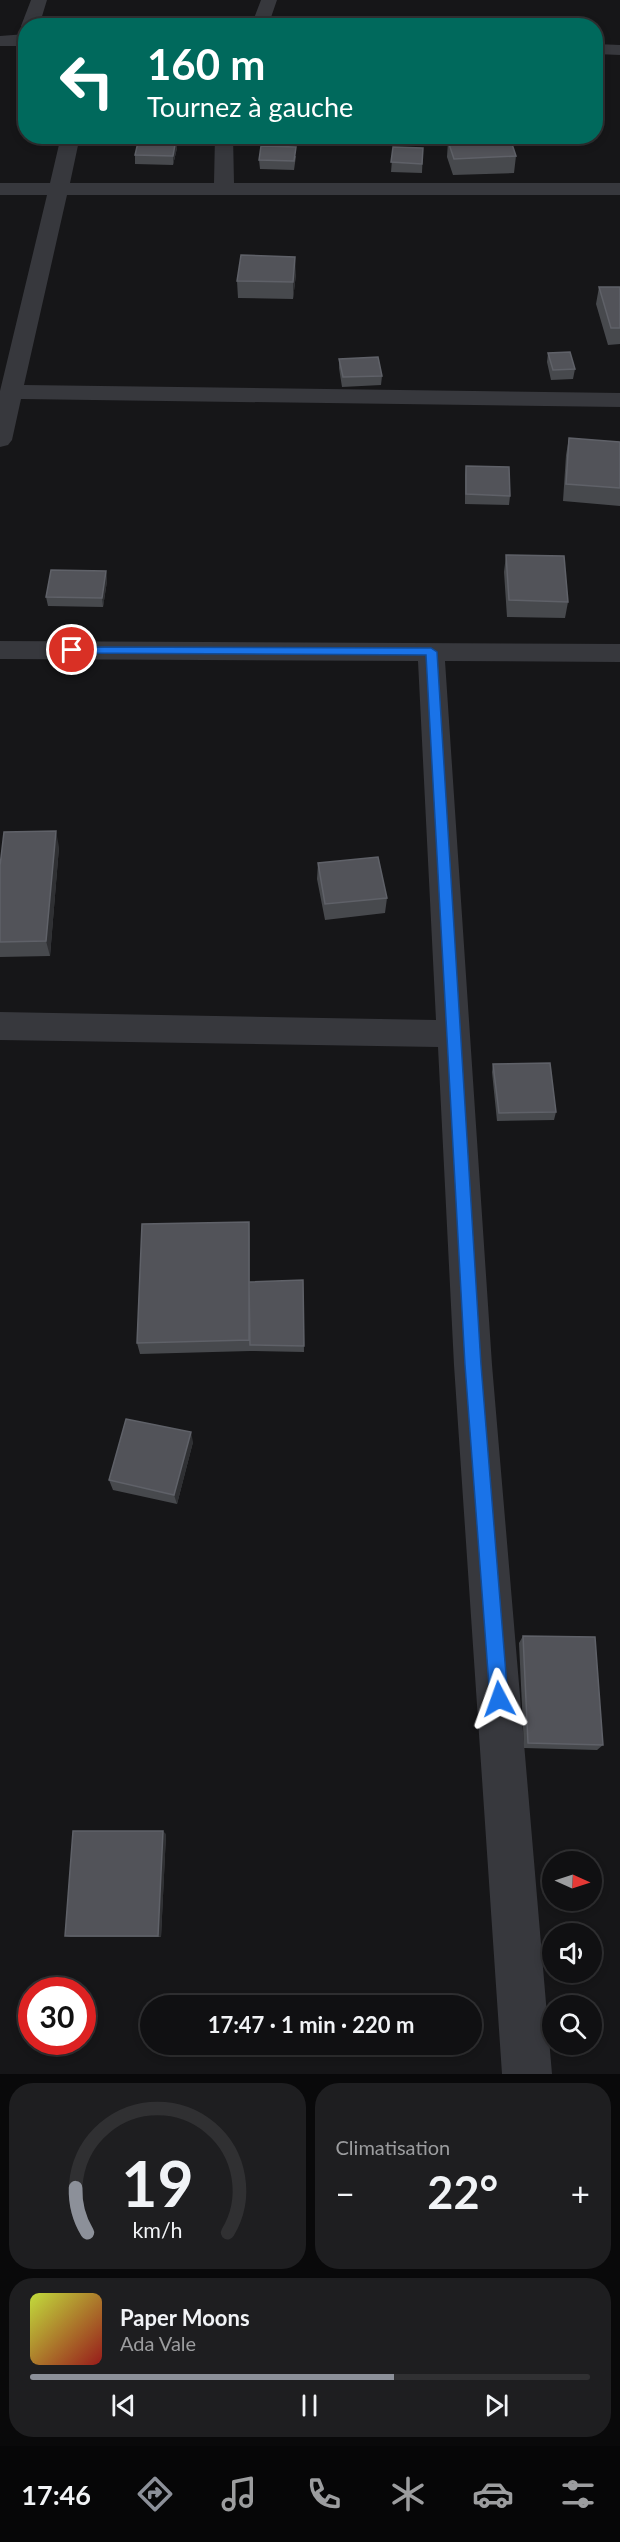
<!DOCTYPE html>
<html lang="fr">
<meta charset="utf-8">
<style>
:root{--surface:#101012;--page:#1e1e20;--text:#f1f3f6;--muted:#9c9d9f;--line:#303032;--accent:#8c9099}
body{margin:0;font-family:Lato,sans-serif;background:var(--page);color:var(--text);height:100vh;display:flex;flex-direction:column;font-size:22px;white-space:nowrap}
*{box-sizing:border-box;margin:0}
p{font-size:20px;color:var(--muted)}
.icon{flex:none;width:33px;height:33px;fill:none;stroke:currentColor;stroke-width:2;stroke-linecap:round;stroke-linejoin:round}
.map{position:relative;height:2074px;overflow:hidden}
.drawer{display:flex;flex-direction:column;gap:9px;padding:9px;background:#09090a;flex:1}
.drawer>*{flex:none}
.guide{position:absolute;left:18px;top:18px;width:585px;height:126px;border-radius:24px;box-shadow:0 3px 9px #0003,0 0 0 2px var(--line);background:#00695c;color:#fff;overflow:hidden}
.needle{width:39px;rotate:93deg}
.tools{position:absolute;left:542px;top:1851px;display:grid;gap:12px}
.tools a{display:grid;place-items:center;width:60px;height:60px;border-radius:50%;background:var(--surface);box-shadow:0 3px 9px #0003,0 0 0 2px var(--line);font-size:30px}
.speed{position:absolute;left:18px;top:1977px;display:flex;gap:12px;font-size:30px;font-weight:700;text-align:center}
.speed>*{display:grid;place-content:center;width:78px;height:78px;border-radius:50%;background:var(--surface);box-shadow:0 3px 9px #0003,0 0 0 2px var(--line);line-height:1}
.speed .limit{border:9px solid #d22;background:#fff;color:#111}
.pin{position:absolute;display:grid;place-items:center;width:51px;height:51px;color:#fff;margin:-26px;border:3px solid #fff;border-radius:50%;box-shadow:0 2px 6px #0007}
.me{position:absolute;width:66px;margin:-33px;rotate:356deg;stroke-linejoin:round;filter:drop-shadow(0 0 4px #0008)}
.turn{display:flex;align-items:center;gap:21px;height:126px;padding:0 30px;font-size:27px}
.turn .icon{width:78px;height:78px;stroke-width:2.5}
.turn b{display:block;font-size:42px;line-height:51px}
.big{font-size:45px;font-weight:700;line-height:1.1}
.drawer .widget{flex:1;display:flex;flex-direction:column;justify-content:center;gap:9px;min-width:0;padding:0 21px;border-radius:24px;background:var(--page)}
.drawer .dial{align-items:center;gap:0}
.dial svg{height:156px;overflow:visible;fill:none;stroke:var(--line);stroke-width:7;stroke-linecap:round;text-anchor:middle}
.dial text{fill:var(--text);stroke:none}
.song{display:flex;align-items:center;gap:18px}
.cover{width:72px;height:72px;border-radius:9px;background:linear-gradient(135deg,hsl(70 70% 55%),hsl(0 70% 35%))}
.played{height:6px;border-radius:3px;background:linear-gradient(90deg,var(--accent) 65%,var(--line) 65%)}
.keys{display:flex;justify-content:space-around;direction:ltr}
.heat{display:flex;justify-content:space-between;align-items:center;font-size:33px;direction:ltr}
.drawer .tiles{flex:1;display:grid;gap:9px;grid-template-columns:1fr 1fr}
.widget:last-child{grid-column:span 2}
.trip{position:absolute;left:140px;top:1995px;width:342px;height:60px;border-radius:30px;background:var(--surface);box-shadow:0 3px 9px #0003,0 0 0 2px var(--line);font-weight:700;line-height:60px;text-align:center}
.tab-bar{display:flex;height:96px;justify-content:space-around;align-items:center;background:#060607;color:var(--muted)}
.tab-bar .icon{width:42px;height:42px}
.tab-bar .active{color:var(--accent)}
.tab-bar b{font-size:27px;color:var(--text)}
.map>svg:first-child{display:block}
</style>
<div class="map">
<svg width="620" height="2074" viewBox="0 0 620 2074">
<rect width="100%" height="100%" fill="#161618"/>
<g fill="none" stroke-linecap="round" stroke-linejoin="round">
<path fill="#37383d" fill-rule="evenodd" d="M31 0H47L39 26H26V30L21 26Z
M261 0H277L268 26H251Z
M26 34V46H0V36Z
M596 44 620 45V55L596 54Z
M61 136H80L70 183H214L215 136H233L234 183H620V195H67L24 385 620 393V407L21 399 12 440 8 445 0 447V391L47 195H0V183H50Z
M0 641 620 644V662L445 661 492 1365 552 2074H502L454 1365 438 1047 0 1040V1012L436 1020 418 661 0 659Z"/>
</g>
<path fill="#47494d" d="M176 139 177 148 173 165 135 164V155Z
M448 141 516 156 514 173 453 175 447 157Z
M393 147 423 148 422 173 391 172Z
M296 156 294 170 260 169 259 160Z
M296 274 293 299 238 298 237 281Z
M599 287H620V344L608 345 596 304Z
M548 353 575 369 573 379 551 380 547 362Z
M339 359 382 376 381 385 342 387 339 368Z
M569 438 620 442V506L563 501 566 455Z
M466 466 510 496 509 505 465 504V475Z
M506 555 568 602 565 618 507 617 504 572Z
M106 571 107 581 103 607 48 606 46 597Z
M59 847 50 956 0 957V866Z
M318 863 387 898 385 913 325 920 317 879Z
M493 1064 556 1112 554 1120 497 1121 492 1072Z
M250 1235V1282L303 1280 304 1352 250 1351 140 1354 137 1343Z
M193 1442 177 1504 113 1490 109 1480Z
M523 1636 603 1745 597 1750 524 1748 519 1643Z
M166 1834 161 1937H70L65 1936Z"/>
<path fill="#2f3033" d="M176 139 177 148 173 165V156Z
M295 257 296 274 293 299V282Z
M106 571 107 581 103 607 102 598Z
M56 831 59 847 50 956 46 941Z
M249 1222 250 1235V1345Z
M191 1432 193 1442 177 1504 174 1495Z
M163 1831 166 1834 161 1937 158 1936Z"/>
<path fill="#525359" stroke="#5f6168" stroke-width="1.5" d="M139 138 176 139 173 156 135 155Z
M510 138 516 156 454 159 448 141Z
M261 146 296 147 294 161 259 160Z
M393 147 423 148 422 164 391 162Z
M241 255 295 257 293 282 237 281Z
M599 287H620V328H611Z
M570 352 575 369 553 370 548 353Z
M378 357 382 376 343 377 339 359Z
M569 438 620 442V488L566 484Z
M466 466 509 467 510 496 466 494Z
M506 555 564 556 568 602 509 600Z
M51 570 106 571 102 598 46 597Z
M56 831 46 941 0 942V866L4 832Z
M378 857 387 898 325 904 318 863Z
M550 1063 556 1112 499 1113 493 1064Z
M249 1222V1340L137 1343 142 1224Z
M303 1280 304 1346 250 1345 249 1282Z
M126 1419 191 1432 174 1495 109 1480Z
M523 1636 595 1637 603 1745 528 1743Z
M73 1831H163L158 1936H65Z"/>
<path fill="#1a73e8" stroke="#114b97" stroke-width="1.5" d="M72 647 431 648 437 652 481 1365 508 1699 505 1705 499 1708 492 1705 490 1699 465 1365 426 655 68 653V648Z"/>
</svg>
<div class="tools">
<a><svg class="needle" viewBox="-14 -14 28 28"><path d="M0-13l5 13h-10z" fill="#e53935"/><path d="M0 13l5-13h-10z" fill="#9c9d9f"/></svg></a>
<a><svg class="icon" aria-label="sound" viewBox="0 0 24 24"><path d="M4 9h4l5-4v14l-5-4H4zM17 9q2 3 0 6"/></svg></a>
<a><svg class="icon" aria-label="search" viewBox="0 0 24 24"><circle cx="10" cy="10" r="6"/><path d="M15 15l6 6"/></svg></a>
</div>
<div class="speed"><div class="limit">30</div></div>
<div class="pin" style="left:72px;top:650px;background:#d93025"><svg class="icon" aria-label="arrive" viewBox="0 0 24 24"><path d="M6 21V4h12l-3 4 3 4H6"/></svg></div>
<svg class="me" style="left:499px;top:1699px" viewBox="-20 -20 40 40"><path d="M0-17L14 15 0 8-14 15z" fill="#1a73e8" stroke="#fff" stroke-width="4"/></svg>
<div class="trip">17:47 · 1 min · 220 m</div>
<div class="guide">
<div class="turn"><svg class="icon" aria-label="left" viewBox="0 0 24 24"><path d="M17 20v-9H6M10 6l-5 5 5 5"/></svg><div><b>160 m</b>Tournez à gauche</div></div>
</div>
</div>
<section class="drawer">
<div class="tiles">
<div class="widget dial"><svg viewBox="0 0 100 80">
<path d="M14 69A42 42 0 1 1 86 69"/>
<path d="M14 69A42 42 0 0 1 8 46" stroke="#8c9099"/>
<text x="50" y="56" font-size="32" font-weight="700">19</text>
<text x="50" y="72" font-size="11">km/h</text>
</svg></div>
<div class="widget"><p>Climatisation</p>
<div class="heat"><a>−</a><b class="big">22°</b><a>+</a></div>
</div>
<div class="widget">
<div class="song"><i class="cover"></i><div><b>Paper Moons</b><p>Ada Vale</p></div></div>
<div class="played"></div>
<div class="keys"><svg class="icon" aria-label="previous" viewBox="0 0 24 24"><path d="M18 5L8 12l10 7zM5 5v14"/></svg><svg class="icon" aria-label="pause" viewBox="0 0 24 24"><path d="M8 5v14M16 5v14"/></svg><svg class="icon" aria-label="next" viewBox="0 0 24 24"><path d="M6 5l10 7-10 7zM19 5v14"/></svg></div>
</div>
</div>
</section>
<nav class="tab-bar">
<b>17:46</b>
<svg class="icon active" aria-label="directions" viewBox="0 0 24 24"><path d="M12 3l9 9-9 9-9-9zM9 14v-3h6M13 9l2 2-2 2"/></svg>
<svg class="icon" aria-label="music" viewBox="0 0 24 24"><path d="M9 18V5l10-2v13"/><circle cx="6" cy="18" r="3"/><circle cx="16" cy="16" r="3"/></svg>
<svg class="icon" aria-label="phone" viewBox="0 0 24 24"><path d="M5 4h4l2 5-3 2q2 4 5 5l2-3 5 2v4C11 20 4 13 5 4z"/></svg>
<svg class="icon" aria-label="climate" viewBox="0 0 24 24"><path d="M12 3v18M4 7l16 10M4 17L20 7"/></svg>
<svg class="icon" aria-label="car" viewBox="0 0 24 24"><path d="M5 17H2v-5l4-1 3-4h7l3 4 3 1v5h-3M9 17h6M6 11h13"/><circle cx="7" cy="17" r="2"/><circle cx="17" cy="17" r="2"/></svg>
<svg class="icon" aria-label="filters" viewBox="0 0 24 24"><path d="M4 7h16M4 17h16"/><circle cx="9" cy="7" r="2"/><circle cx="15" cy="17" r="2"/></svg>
</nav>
